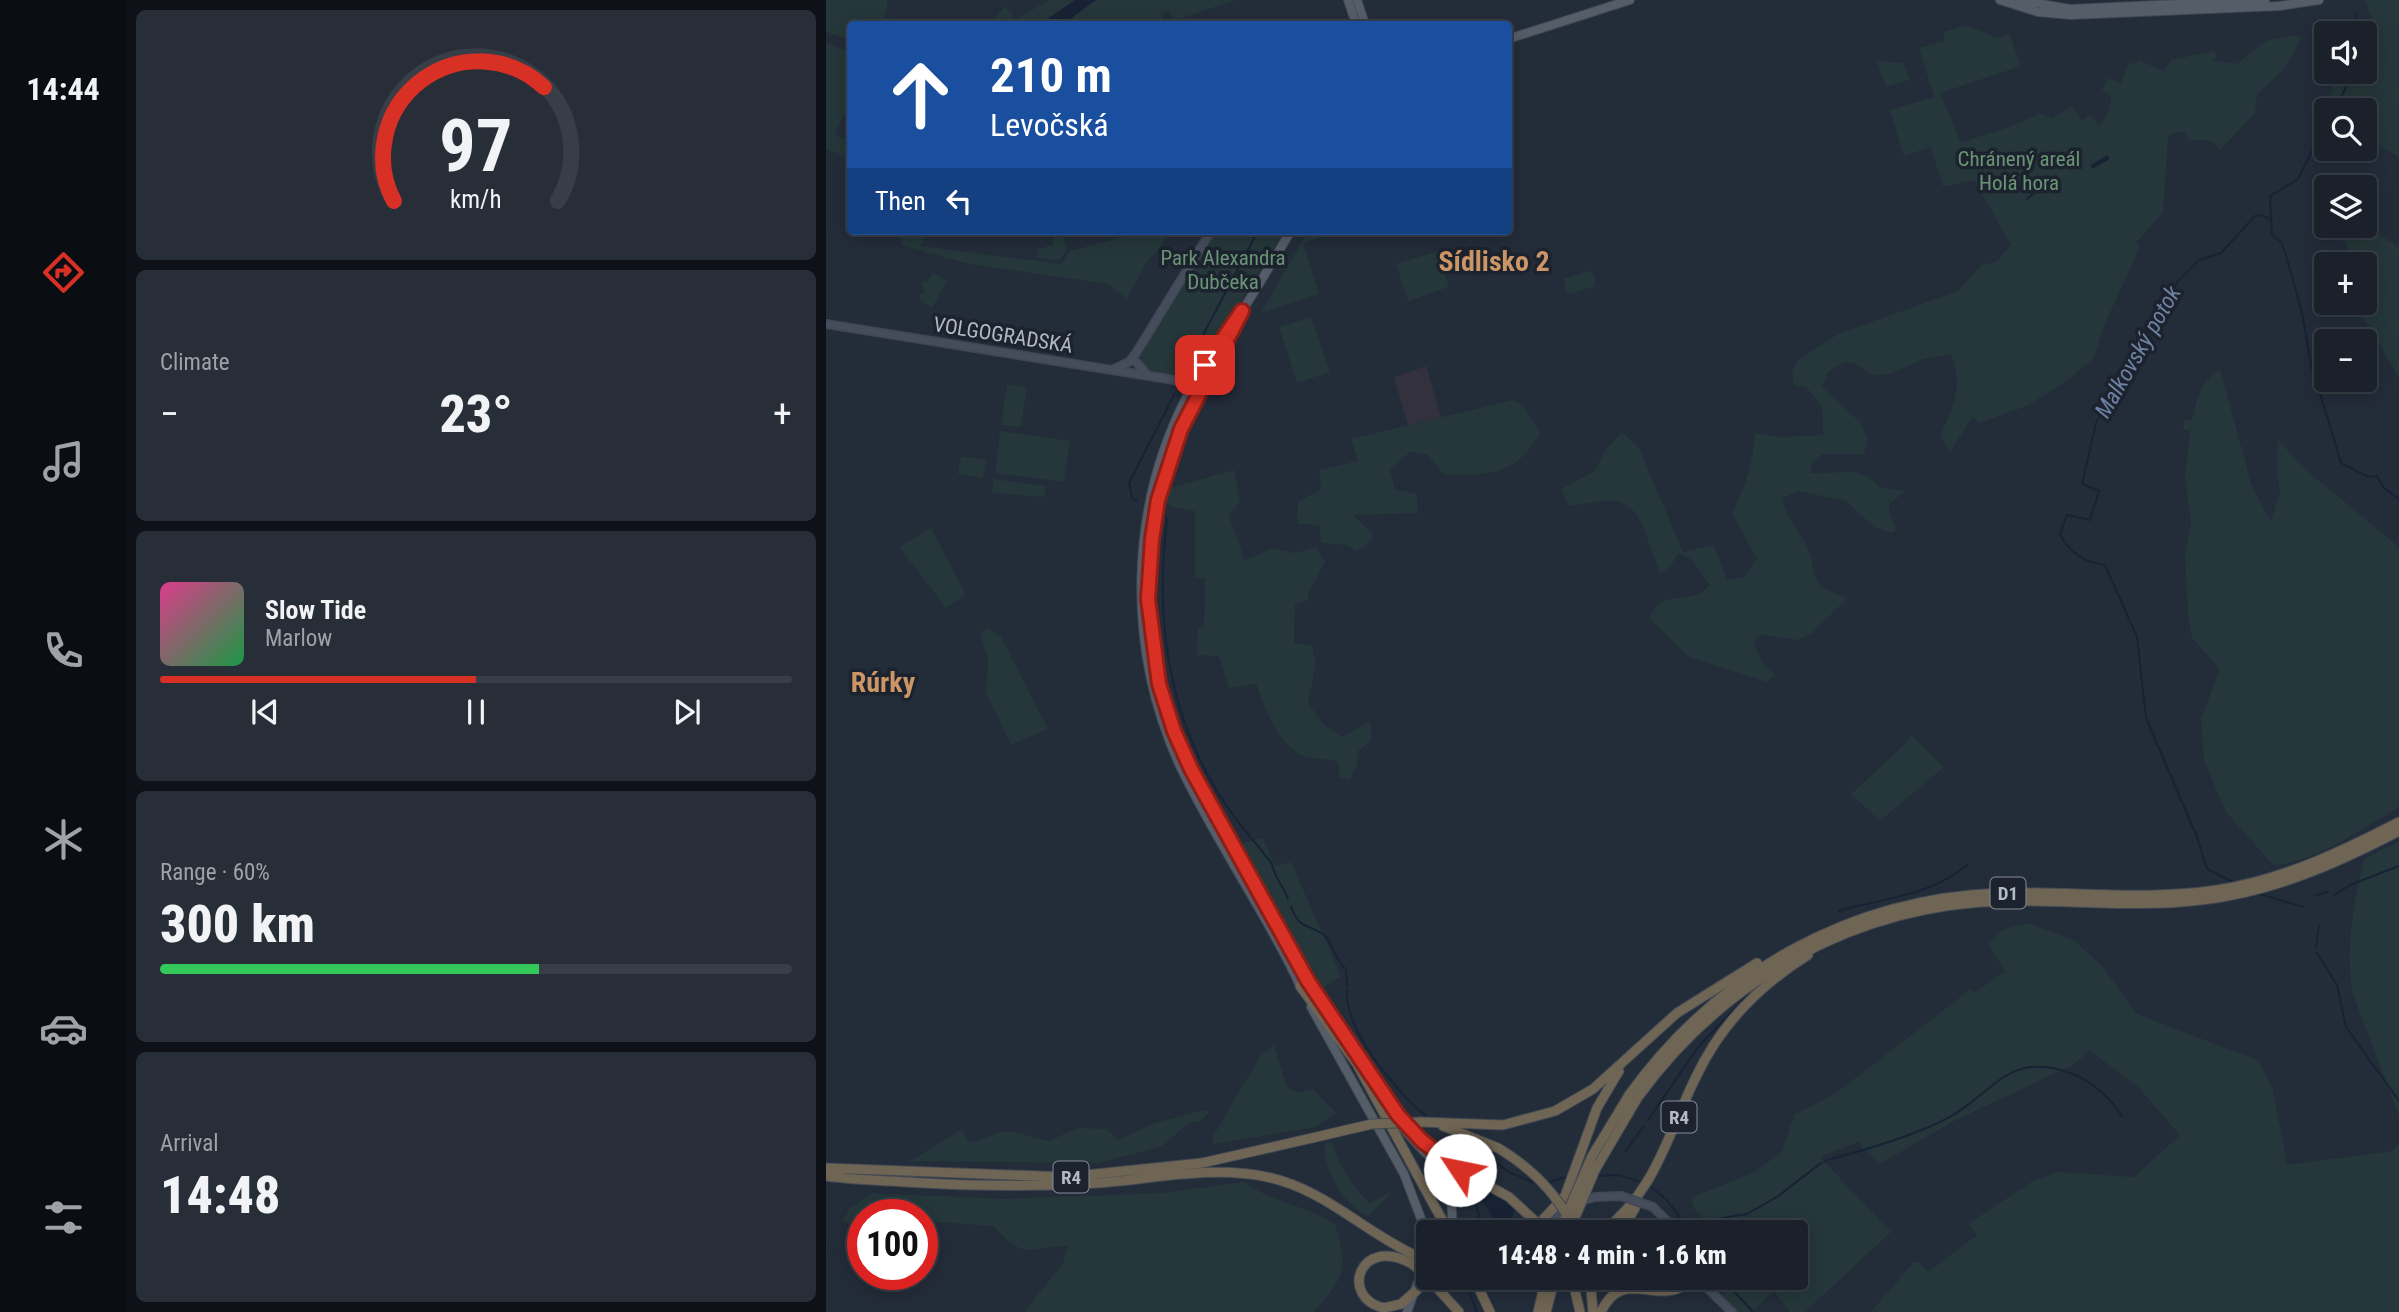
<!DOCTYPE html>
<meta charset="utf-8">
<style>
:root{--surface:#1a212b;--page:#272e37;--text:#f1f3f6;--muted:#9fa3a9;--line:#383e47;--accent:#d93025}
body{margin:0;font-family:"Roboto Condensed",sans-serif;background:var(--page);color:var(--text);height:100vh;display:flex;flex-direction:column;font-size:26px;white-space:nowrap}
*{box-sizing:border-box;margin:0}
p{font-size:23px;color:var(--muted)}
.icon{flex:none;width:38px;height:38px;fill:none;stroke:currentColor;stroke-width:2;stroke-linecap:round;stroke-linejoin:round}
.map{position:relative;flex:1;overflow:hidden}
.panel{display:flex;flex-direction:column;gap:10px;padding:10px;background:#0e1218;width:700px}
.panel>*{flex:none}
.hud{position:absolute;left:21px;top:21px;width:665px;height:214px;border-radius:7px;box-shadow:0 4px 18px #0003,0 0 0 2px var(--line);background:#1a4fa0;color:#fff;overflow:hidden}
.buttons{position:absolute;left:1488px;top:21px;display:grid;gap:14px}
.buttons a{display:grid;place-items:center;width:63px;height:63px;border-radius:7px;background:var(--surface);box-shadow:0 4px 18px #0003,0 0 0 2px var(--line);font-size:35px}
.speed{position:absolute;left:21px;top:1199px;display:flex;gap:14px;font-size:35px;font-weight:700;text-align:center}
.speed>*{display:grid;place-content:center;width:91px;height:91px;border-radius:50%;background:var(--surface);box-shadow:0 4px 18px #0003,0 0 0 2px var(--line);line-height:1}
.speed .limit{border:10px solid #d22;background:#fff;color:#111}
.pin{position:absolute;display:grid;place-items:center;width:60px;height:60px;color:#fff;margin:-30px;border-radius:14px;box-shadow:0 4px 10px #0006}
.me{position:absolute;width:77px;margin:-38px;rotate:304deg;stroke-linejoin:round;filter:drop-shadow(0 0 5px #0008)}
.turn{display:flex;align-items:center;gap:24px;height:147px;padding:0 28px;font-size:32px}
.turn .icon{width:91px;height:91px;stroke-width:2.5}
.turn b{display:block;font-size:49px;line-height:60px}
.then{display:flex;align-items:center;height:66px;padding:0 28px;background:#0003;gap:14px;font-size:26px}
.big{font-size:52px;font-weight:800;line-height:1.1}
.panel .card{flex:1;display:flex;flex-direction:column;justify-content:center;gap:10px;min-width:0;padding:0 24px;border-radius:10px;background:var(--page)}
.panel .dial{align-items:center;gap:0}
.dial svg{height:182px;overflow:visible;fill:none;stroke:var(--line);stroke-width:7;stroke-linecap:round;text-anchor:middle}
.dial text{fill:var(--text);stroke:none}
.song{display:flex;align-items:center;gap:21px}
.cover{width:84px;height:84px;border-radius:10px;background:linear-gradient(135deg,hsl(330 70% 55%),hsl(140 70% 35%))}
.played{height:7px;border-radius:4px;background:linear-gradient(90deg,var(--accent) 50%,var(--line) 50%)}
.keys{display:flex;justify-content:space-around;direction:ltr}
.heat{display:flex;justify-content:space-between;align-items:center;font-size:38px;direction:ltr}
.charge{height:10px;border-radius:5px;background:linear-gradient(90deg,#34c759 60%,var(--line) 0)}
.trip{position:absolute;left:590px;top:1220px;width:392px;height:70px;border-radius:7px;background:var(--surface);box-shadow:0 4px 18px #0003,0 0 0 2px var(--line);font-weight:800;line-height:70px;text-align:center}
main{display:flex;flex:1;min-height:0}
.tab-bar{display:flex;flex-direction:column;width:126px;justify-content:space-around;align-items:center;background:#0a0d11;color:var(--muted)}
.tab-bar .icon{width:49px;height:49px}
.tab-bar .current{color:var(--accent)}
.tab-bar b{font-size:32px;color:var(--text)}
.map>svg:first-child{display:block}
</style>
<main>
<nav class="tab-bar">
<b>14:44</b>
<svg class="icon current" aria-label="directions" viewBox="0 0 24 24"><path d="M12 3l9 9-9 9-9-9zM9 14v-3h6M13 9l2 2-2 2"/></svg>
<svg class="icon" aria-label="music" viewBox="0 0 24 24"><path d="M9 18V5l10-2v13"/><circle cx="6" cy="18" r="3"/><circle cx="16" cy="16" r="3"/></svg>
<svg class="icon" aria-label="phone" viewBox="0 0 24 24"><path d="M5 4h4l2 5-3 2q2 4 5 5l2-3 5 2v4C11 20 4 13 5 4z"/></svg>
<svg class="icon" aria-label="climate" viewBox="0 0 24 24"><path d="M12 3v18M4 7l16 10M4 17L20 7"/></svg>
<svg class="icon" aria-label="car" viewBox="0 0 24 24"><path d="M5 17H2v-5l4-1 3-4h7l3 4 3 1v5h-3M9 17h6M6 11h13"/><circle cx="7" cy="17" r="2"/><circle cx="17" cy="17" r="2"/></svg>
<svg class="icon" aria-label="filters" viewBox="0 0 24 24"><path d="M4 7h16M4 17h16"/><circle cx="9" cy="7" r="2"/><circle cx="15" cy="17" r="2"/></svg>
</nav>
<section class="panel">
<div class="card dial"><svg viewBox="0 0 100 80">
<path d="M14 69A42 42 0 1 1 86 69"/>
<path d="M14 69A42 42 0 0 1 80 19" stroke="#d93025"/>
<text x="50" y="56" font-size="32" font-weight="700">97</text>
<text x="50" y="72" font-size="11">km/h</text>
</svg></div>
<div class="card"><p>Climate</p>
<div class="heat"><a>−</a><b class="big">23°</b><a>+</a></div>
</div>
<div class="card">
<div class="song"><i class="cover"></i><div><b>Slow Tide</b><p>Marlow</p></div></div>
<div class="played"></div>
<div class="keys"><svg class="icon" aria-label="previous" viewBox="0 0 24 24"><path d="M18 5L8 12l10 7zM5 5v14"/></svg><svg class="icon" aria-label="pause" viewBox="0 0 24 24"><path d="M8 5v14M16 5v14"/></svg><svg class="icon" aria-label="next" viewBox="0 0 24 24"><path d="M6 5l10 7-10 7zM19 5v14"/></svg></div>
</div>
<div class="card"><p>Range · 60%</p><b class="big">300 km</b><div class="charge"></div></div>
<div class="card"><p>Arrival</p><b class="big">14:48</b></div>
</section>
<div class="map">
<svg width="1573" height="1312" viewBox="0 0 1573 1312">
<rect width="100%" height="100%" fill="#232c39"/>
<path fill="#33313e" d="M600 366 615 417 582 425 568 377Z"/>
<path fill="#25373a" d="M0 0H62L59 17 76 24H24V40L0 32Z
M223 0H249L215 24H149L167 19 179 6 190 19Z
M270 0H410L350 20 342 11 335 14 339 24H237Z
M1539 0H1573V157L1538 138V110H1503L1508 72H1538V33H1513L1514 28 1551 35Z
M1141 25 1171 38 1183 33 1195 66 1114 93 1135 143C1162 132 1189 128 1213 113L1226 118 1246 106 1256 121 1264 115 1273 126C1281 118 1286 107 1285 96L1276 90 1282 78 1295 83 1304 62 1308 64 1313 60 1337 71 1345 60 1388 51 1391 57 1387 61 1411 64 1440 41 1470 35 1476 39 1456 71 1431 94 1429 113 1394 150 1386 141 1363 140 1359 133 1350 132 1342 137 1337 212 1310 243 1314 247 1277 328 1268 358 1242 380 1203 405 1153 423 1147 416 1124 452 1114 436C1127 408 1138 384 1125 354L1097 359 1064 374 1046 375 1030 364 1019 362 1002 372 996 386 1034 422 1042 438 1038 454H996L985 465V473L1030 472 1043 477 1054 487 1080 491 1064 503 1063 511 1070 530 1066 533 1048 527 1020 501 971 491 956 499C960 517 970 527 979 542 995 575 978 584 1022 598L985 634 972 640 936 635 927 642 936 662 949 675 941 682 863 657 823 618C835 592 849 602 870 595 875 594 880 588 884 585L864 558 852 553 845 566 835 573C822 552 819 503 788 501 774 500 757 505 743 506L735 489 769 471 780 449 796 432 813 448 857 552 888 545 901 580 918 577 931 559 906 513C920 487 927 462 929 433L954 437 997 435 996 406 979 386H968L966 372 971 361 1012 334 1132 291 1155 265 1170 262 1185 245 1148 180 1117 187 1105 147 1078 156 1064 110 1108 97 1093 48 1119 41 1117 32Z
M0 43 24 52V103L9 134 24 142V158L0 149Z
M1051 61 1078 63 1083 80 1060 87Z
M1538 225 1573 247V378L1542 324 1527 310 1546 294 1538 278V264H1531L1511 226Z
M65 231H100L95 246 235 264 244 251 300 236 299 231H344L332 251 322 260 301 299 282 284 143 264 75 245 77 239Z
M384 231H458L371 373 350 379 324 378 316 369 312 354Z
M482 231H513L477 243 493 294 435 313Z
M236 233 241 249 234 260 211 258V249L227 245 228 234Z
M612 251 623 287 582 301 570 264Z
M763 271 768 274 769 286 744 294 740 293 738 279Z
M107 273 121 281 106 308 95 301 93 295 98 293 96 283 102 281Z
M485 317 504 372 471 383 453 327Z
M1394 369 1426 486 1445 522 1454 491 1451 471 1452 440 1485 474 1573 547V807C1540 827 1486 864 1447 865L1400 812 1378 761 1375 719 1394 669 1366 638 1362 615 1359 556 1365 522 1359 477 1365 425 1363 430 1357 429 1359 419 1366 421C1370 399 1375 382 1394 369Z
M181 384 201 387 195 427 175 425Z
M687 400 698 406 714 433C691 475 662 476 617 474L602 455 584 452 564 470 569 489 591 494 592 513 527 515 547 534 546 541 531 551 521 545 495 543 493 525 471 524 472 501 495 490 493 470 532 461 525 439Z
M174 431 244 441 238 482 169 473Z
M135 456 160 460 157 478 132 474Z
M408 470 414 501 403 516 419 560 447 548 469 553 491 547 499 562 482 594 483 600 469 604 468 643 486 645 490 663 482 703 498 725 516 737 544 721 546 740 532 751 531 765 524 780 513 778V762C502 758 485 760 475 755 450 742 439 707 430 684L403 688 393 656 371 655 372 627H378L379 578 369 577V511L346 507 336 501 340 484 347 487Z
M168 479 220 486 218 497 166 493Z
M105 528 140 595 120 608 73 547Z
M161 627 175 637 222 729 185 745 160 693 162 660 154 634Z
M1085 735 1118 767 1054 821 1025 794 1074 749Z
M437 838 449 866 465 862 515 976 495 989 409 845Z
M1573 841V1116L1526 992C1520 948 1527 902 1538 859Z
M1202 923 1249 941 1276 966 1311 1014 1433 1061 1447 1089 1461 1165 1566 1151 1573 1144V1312H1045L1088 1262H1093L1102 1272 1151 1235 1142 1224 1207 1181 1232 1172 1308 1177 1354 1135 1311 1086 1264 1051 1245 1066 1126 1122 1054 1164 1036 1148 1034 1141 994 1157 1065 1232 979 1312H964L948 1291 926 1312H903L892 1297 906 1285 899 1278H970V1232H889L867 1207 865 1198 928 1172 956 1152 968 1115 1010 1093 1145 989 1148 993 1179 971 1162 943 1178 929Z
M448 1045 461 1087 472 1093 487 1089 510 1113 489 1127 387 1144 386 1138 435 1055Z
M378 1110 384 1111 375 1121 363 1123 336 1146 273 1163 84 1161 135 1130 144 1143 175 1132H188L223 1141 251 1128 281 1129 292 1140 329 1123Z
M505 1141C514 1167 524 1184 544 1203L567 1191 542 1216C517 1205 497 1171 499 1144Z
M418 1182C446 1202 480 1206 509 1224 523 1270 519 1276 488 1312H198L237 1263 242 1246C199 1247 201 1262 167 1226L96 1221V1214H37V1225L16 1222 24 1208 47 1193 180 1199 336 1193Z"/>
<path fill="#172335" d="M249 0H270L237 24H214Z
M659 1187 689 1207 686 1218 676 1224 667 1218 653 1195Z"/>
<g fill="none" stroke-linecap="round" stroke-linejoin="round">
<path stroke="#172335" stroke-width="2" d="M1530 15V33
M1510 110 1526 72
M1201 199 1212 190
M359 369 432 231
M1486 370 1476 313 1459 252 1455 242 1446 235 1444 196 1472 179 1491 141 1496 138
M1491 383 1515 463 1542 477 1551 476 1557 487 1573 499
M311 501 306 498 303 483 348 395
M335 513 341 519C329 616 341 712 394 796 409 821 429 841 446 864 448 877 458 887 462 899
M1409 883 1381 869 1371 837 1320 718 1311 637 1279 565C1260 563 1243 553 1234 534L1241 515 1264 520 1273 491 1256 484 1270 423 1352 281 1373 260 1395 253 1429 216 1434 215 1445 219
M1433 894 1478 907
M1490 895 1502 892
M1508 895 1524 885 1573 866
M465 906C473 930 482 923 498 935 508 944 509 961 520 969L521 985
M1013 911C1057 898 1106 896 1142 864
M1490 947 1493 926
M1491 953 1511 985 1520 1027 1573 1101
M521 989C517 1029 571 1093 601 1117
M822 1120 872 1047 929 988
M626 1134 641 1143
M635 1140 642 1152 643 1171
M653 1149 681 1171 711 1184
M799 1152 818 1126
M1005 1159C1043 1149 1081 1138 1116 1121 1165 1098 1180 1049 1244 1073 1264 1080 1284 1097 1296 1116
M998 1162 1001 1160
M770 1176 793 1175 816 1182
M642 1180 657 1228
M720 1183 740 1177
M824 1186 841 1200 865 1232
M878 1221 921 1214 951 1197 995 1163
M644 1278V1293L651 1312
M896 1278 927 1312"/>
<path stroke="#172335" stroke-width="4.5" d="M1267 166 1281 158"/>
<g stroke="#404752" stroke-width="10">
<path id="secondary" d="M0 324 348 380 366 387
M311 363 321 375
M288 369 303 362 310 353 385 231
M754 1201 769 1197 795 1196
M827 1207 852 1232
M702 1232 741 1209
M875 1278 880 1287 906 1312"/>
</g>
<g stroke="#404752" stroke-width="10">
<path id="primary" d="M522 0 530 24
M531 0 539 24
M1174 0 1212 12 1245 15 1453 6 1493 0
M1193 0 1244 9 1439 0
M682 39 804 0
M465 231C448 258 433 286 415 312 397 338 378 364 363 392 302 507 300 649 354 766 390 842 441 914 476 990
M407 330C387 371 361 409 346 453 291 608 335 720 411 855 430 891 449 927 470 962 493 1001 527 1035 546 1076
M485 1007 578 1174 597 1224V1266
M553 1091 571 1122 617 1172 625 1195 627 1232
M581 1312 597 1268"/>
</g>
<g stroke="#424954" stroke-width="11">
<path id="highway" d="M474 986 531 1064 609 1207
M544 1073 585 1131 634 1170
M803 1095C891 973 1024 898 1175 893 1247 891 1319 901 1391 890 1456 880 1515 852 1573 822
M812 1097C899 978 1031 904 1180 901 1245 900 1310 908 1375 900 1446 892 1510 864 1573 831
M595 1122 677 1125 729 1111 767 1089 851 1013 931 963
M617 1126 672 1148
M0 1168 240 1177 376 1163 486 1138
M0 1176C26 1180 53 1180 80 1182 143 1186 208 1187 272 1183 327 1179 386 1165 441 1177 499 1189 539 1233 591 1256
M707 1230 739 1196 771 1108 793 1071
M776 1232C831 1191 842 1132 871 1075 895 1024 934 985 982 955
M801 1232V1222L809 1208
M586 1264C533 1234 513 1298 558 1308L575 1304 591 1290
M602 1278 633 1312
M648 1278 664 1312
M746 1278 754 1312
M764 1278 767 1312
M776 1278 789 1283 806 1284
M837 1288 847 1285 850 1278
M712 1312 720 1278
M720 1312 729 1278
M775 1312C797 1265 832 1308 863 1282"/>
</g>
<use href="#secondary" stroke="#454d5c" stroke-width="7"/>
<use href="#primary" stroke="#555d69" stroke-width="8"/>
<use href="#highway" stroke="#6f6554" stroke-width="9"/>
<g stroke="#404752" stroke-width="10" stroke-linecap="butt">
<path id="secondary-bridge" d="M795 1196 827 1207"/>
</g>
<g stroke="#424954" stroke-width="11" stroke-linecap="butt">
<path id="highway-bridge" d="M486 1138 546 1124 595 1122
M672 1148C706 1168 733 1196 750 1232
M634 1170 683 1197 721 1232
M609 1207 623 1232
M733 1232 766 1156 803 1095
M743 1232 769 1170 812 1097
M591 1256 602 1259
M586 1264 602 1277"/>
</g>
<use href="#secondary-bridge" stroke="#454d5c" stroke-width="7"/>
<use href="#highway-bridge" stroke="#6f6554" stroke-width="9"/>
</g>
<g fill="none" stroke-linecap="round" stroke-linejoin="round">
<g stroke="#8d1f18" stroke-width="18">
<path id="route" d="M379 365 416 311 355 429 332 500 326 539 322 599 333 684 348 731 365 769 482 981 572 1115 596 1141 634 1170"/>
</g>
<use href="#route" stroke="#d93025" stroke-width="12"/>
</g>
<g text-anchor="middle" dominant-baseline="central" stroke-width="7" stroke-linejoin="round" paint-order="stroke">
<g fill="#1c232e" stroke="#858c98" stroke-width="2">
<rect x="1164.5" y="877.5" width="35" height="31" rx="5"/>
<rect x="835.5" y="1101.5" width="35" height="31" rx="5"/>
<rect x="227.5" y="1161.5" width="35" height="31" rx="5"/>
</g>
<g font-size="19" font-weight="bold" fill="#b2b9c5">
<text x="1182" y="893">D1</text>
<text x="853" y="1117">R4</text>
<text x="245" y="1177">R4</text>
</g>
<g font-size="21" fill="#6a9475" stroke="#1c232e">
<text x="1193" y="159">Chránený areál<tspan x="1193" dy="24">Holá hora</tspan></text>
<text x="397" y="258">Park Alexandra<tspan x="397" dy="24">Dubčeka</tspan></text>
</g>
<g font-size="21" fill="#b2b9c5" stroke="#1c232e">
<text transform="translate(177 335) rotate(9)">VOLGOGRADSKÁ</text>
</g>
<g font-size="23" font-style="italic" fill="#6d82a2" stroke="#1c232e">
<text transform="translate(1312 352) rotate(-60)">Malkovský potok</text>
</g>
<g font-size="28" font-weight="bold" fill="#cc9565" stroke="#1c232e">
<text x="668" y="261">Sídlisko 2</text>
<text x="57" y="682">Rúrky</text>
</g>
</g>
</svg>
<div class="buttons">
<a><svg class="icon" aria-label="sound" viewBox="0 0 24 24"><path d="M4 9h4l5-4v14l-5-4H4zM17 9q2 3 0 6"/></svg></a>
<a><svg class="icon" aria-label="search" viewBox="0 0 24 24"><circle cx="10" cy="10" r="6"/><path d="M15 15l6 6"/></svg></a>
<a><svg class="icon" aria-label="layers" viewBox="0 0 24 24"><path d="M12 4l9 5-9 5-9-5zM3 14l9 5 9-5"/></svg></a>
<a>+</a>
<a>−</a>
</div>
<div class="speed"><div class="limit">100</div></div>
<div class="pin" style="left:379px;top:365px;background:#d93025"><svg class="icon" aria-label="arrive" viewBox="0 0 24 24"><path d="M6 21V4h12l-3 4 3 4H6"/></svg></div>
<svg class="me" style="left:634px;top:1170px" viewBox="-20 -20 40 40"><circle r="19" fill="#fff"/><path d="M0-13L10 11 0 6-10 11z" fill="#d93025"/></svg>
<div class="trip">14:48 · 4 min · 1.6 km</div>
<div class="hud">
<div class="turn"><svg class="icon" aria-label="ahead" viewBox="0 0 24 24"><path d="M12 20V5M6 11l6-6 6 6"/></svg><div><b>210 m</b>Levočská</div></div>
<div class="then">Then<svg class="icon" aria-label="left" viewBox="0 0 24 24"><path d="M17 20v-9H6M10 6l-5 5 5 5"/></svg></div>
</div>
</div>
</main>
